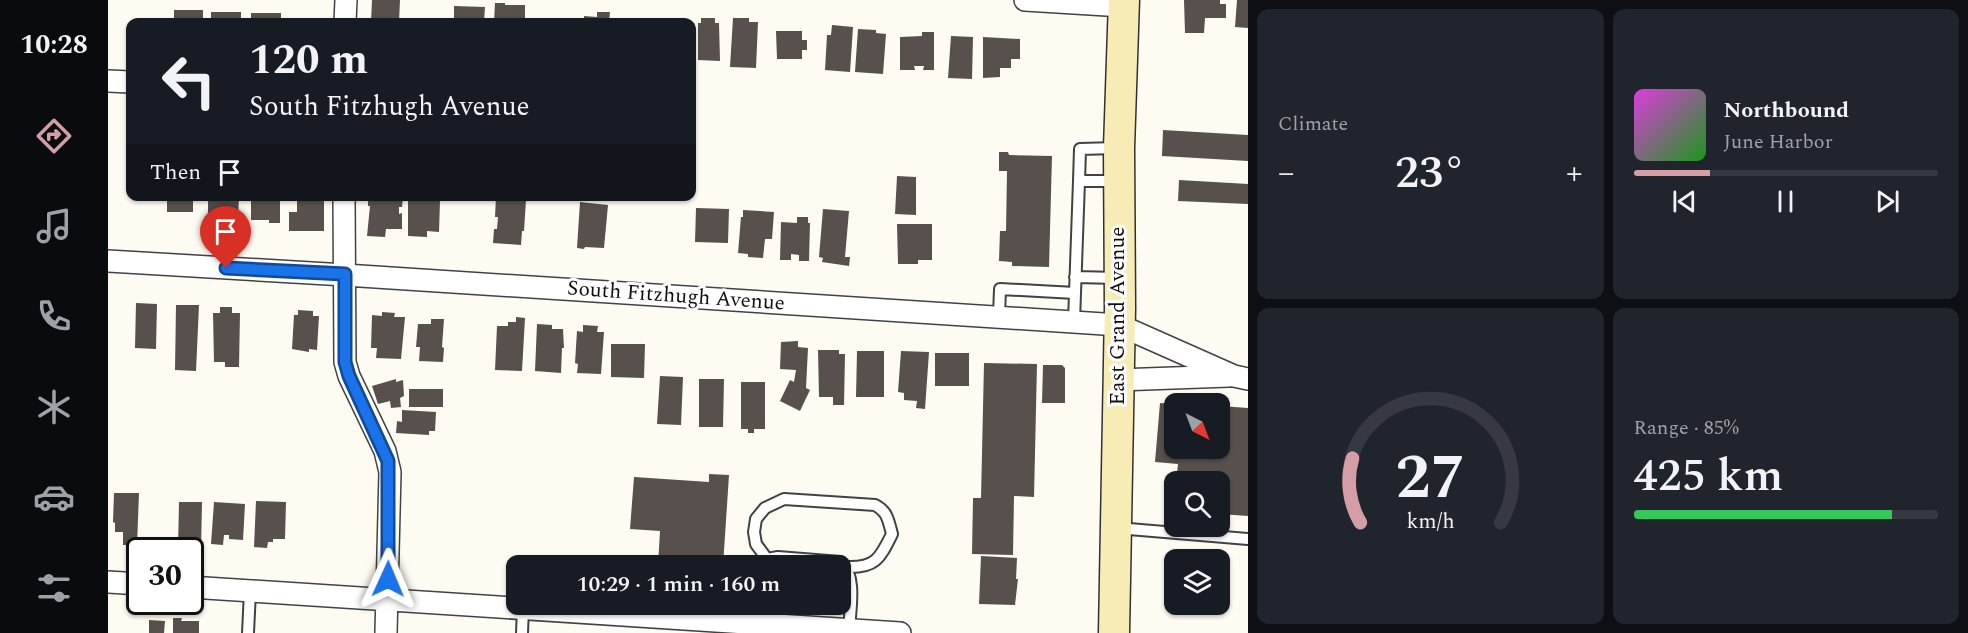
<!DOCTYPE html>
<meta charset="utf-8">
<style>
:root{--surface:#171b24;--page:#20242c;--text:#f1f3f6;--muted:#9ea1a6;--line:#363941;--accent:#d59da5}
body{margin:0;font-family:Spectral,serif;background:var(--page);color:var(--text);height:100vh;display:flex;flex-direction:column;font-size:22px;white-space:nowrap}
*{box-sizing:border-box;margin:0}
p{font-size:20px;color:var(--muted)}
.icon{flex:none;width:33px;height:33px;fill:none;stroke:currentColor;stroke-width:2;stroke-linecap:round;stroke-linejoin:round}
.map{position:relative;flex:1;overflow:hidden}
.details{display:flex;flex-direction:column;gap:9px;padding:9px;background:#0d0f14;width:720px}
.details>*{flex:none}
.banner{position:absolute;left:18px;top:18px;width:570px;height:183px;border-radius:12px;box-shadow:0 2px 4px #0004;background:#171b24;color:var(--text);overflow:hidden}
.needle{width:39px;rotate:138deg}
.fabs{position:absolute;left:1056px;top:393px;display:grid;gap:12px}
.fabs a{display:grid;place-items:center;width:66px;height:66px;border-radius:12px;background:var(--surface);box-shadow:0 2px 4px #0004;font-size:30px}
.speed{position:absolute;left:18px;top:537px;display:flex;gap:12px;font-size:30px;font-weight:700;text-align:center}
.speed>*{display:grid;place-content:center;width:78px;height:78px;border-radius:50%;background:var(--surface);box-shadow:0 2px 4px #0004;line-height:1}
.speed .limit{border:3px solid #111;border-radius:9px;background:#fff;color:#111}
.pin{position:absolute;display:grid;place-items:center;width:51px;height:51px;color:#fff;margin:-62px -26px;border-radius:50% 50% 50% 0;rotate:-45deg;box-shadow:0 0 6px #0007}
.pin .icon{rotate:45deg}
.me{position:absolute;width:66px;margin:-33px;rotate:1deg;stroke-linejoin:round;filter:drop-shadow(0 0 4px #0008)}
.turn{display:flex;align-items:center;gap:21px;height:126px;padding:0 24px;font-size:27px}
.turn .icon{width:78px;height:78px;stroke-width:2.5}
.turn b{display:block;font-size:42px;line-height:51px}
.then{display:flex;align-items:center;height:57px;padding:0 24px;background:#0003;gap:12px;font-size:22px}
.big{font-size:45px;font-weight:600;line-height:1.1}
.details .widget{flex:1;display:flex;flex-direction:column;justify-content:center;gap:9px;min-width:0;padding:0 21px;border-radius:12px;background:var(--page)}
.details .dial{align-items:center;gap:0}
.dial svg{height:156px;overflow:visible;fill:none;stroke:var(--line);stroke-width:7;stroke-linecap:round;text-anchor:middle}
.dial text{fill:var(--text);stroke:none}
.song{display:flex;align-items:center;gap:18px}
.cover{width:72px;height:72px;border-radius:9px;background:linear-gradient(135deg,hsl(300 70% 55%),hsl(120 70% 35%))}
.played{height:6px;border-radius:3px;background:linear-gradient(90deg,var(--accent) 25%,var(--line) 25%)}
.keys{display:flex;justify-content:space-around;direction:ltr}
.heat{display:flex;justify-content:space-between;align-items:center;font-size:33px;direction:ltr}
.charge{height:9px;border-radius:4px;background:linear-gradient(90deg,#34c759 85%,var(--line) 0)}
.details .tiles{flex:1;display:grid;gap:9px;grid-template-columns:repeat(2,1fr)}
.trip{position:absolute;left:398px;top:555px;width:345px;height:60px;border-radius:12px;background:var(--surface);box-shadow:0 2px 4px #0004;font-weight:600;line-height:60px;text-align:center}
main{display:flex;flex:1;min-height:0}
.dock{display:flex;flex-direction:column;width:108px;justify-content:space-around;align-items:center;background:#090b0e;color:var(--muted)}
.dock .icon{width:42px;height:42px}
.dock .active{color:var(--accent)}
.dock b{font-size:27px;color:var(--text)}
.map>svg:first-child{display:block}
</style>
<main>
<nav class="dock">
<b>10:28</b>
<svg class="icon active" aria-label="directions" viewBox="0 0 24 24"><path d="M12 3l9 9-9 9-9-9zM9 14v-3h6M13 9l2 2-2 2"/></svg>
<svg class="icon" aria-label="music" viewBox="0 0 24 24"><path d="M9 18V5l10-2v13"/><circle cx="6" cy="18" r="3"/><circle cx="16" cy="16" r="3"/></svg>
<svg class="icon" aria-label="phone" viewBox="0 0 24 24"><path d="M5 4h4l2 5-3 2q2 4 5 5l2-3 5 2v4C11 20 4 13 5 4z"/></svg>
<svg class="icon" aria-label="climate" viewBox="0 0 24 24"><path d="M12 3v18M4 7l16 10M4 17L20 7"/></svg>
<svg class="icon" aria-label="car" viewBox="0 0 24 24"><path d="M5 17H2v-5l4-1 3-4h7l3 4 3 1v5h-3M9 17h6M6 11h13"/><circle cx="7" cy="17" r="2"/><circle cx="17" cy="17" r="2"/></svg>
<svg class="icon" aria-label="filters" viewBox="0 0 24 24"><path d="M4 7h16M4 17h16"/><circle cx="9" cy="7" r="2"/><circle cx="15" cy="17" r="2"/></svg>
</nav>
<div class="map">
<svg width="1140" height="633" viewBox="0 0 1140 633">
<rect width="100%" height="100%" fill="#fefbf3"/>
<path fill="#57504d" d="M264 0H292L291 22H263Z
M1076 0H1112V4H1118V18H1097L1096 33H1077Z
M1129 0H1140V28L1127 27Z
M387 3H397V5H417V22H386Z
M346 6 377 7 376 22H346Z
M66 10H95V22H66Z
M103 12H133V22H103Z
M489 12H502L501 22H467V19H476V16L489 17Z
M143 13H173V22H143Z
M593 18H607V23H611L612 61 590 60V23H593Z
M625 18H641V22H650L648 68 622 67Z
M724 25 745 27 742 72 717 70 719 35H723Z
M750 29 768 30V33L778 34 775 74 747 72Z
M668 31H694V40H699V50H694V59H669Z
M814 32H826V70H815L816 66H806L807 70H792V37L814 36Z
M843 36 865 37 864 79 840 78Z
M875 37 912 39V59H903V68H892V77L875 78Z
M1055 130 1140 135V161L1054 156Z
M891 152H900L901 155 944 156 941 267 904 266V262L891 261 892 231H898L899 171H891Z
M789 176 808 177V215L787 214Z
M1071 180 1140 184V204L1070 201Z
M59 196H85V212H59Z
M100 196H131L130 220 112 219V224H100Z
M143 196H172V223H161V220H143Z
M189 196H216V231H181V212H189Z
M260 196H295L294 207H291V214L294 213V229H278L277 237 259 236 262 206H260Z
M300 196H323V201H332L331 232 319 231V237L300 236Z
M388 196H421L420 200H418L416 231H414L413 245 385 243 386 229H389L390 217H387Z
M472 202 500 205 496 248 477 247 476 249 469 248Z
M588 208 621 209 620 243 587 242Z
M715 209 741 211 737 257H742L741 266 714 262 715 258 711 257Z
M635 210 666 212 664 239H657L655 258 640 257V254L630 253 633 217H635Z
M689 217H700V223H702L701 261H691V255L683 254V260H672L673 222 689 223Z
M789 224H824V260H810V264H790Z
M28 303 49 304 48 349 27 348Z
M68 305H91L88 371 67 370Z
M112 307H124V313H132L131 367H117V362H106L105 313H112Z
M190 310 205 311V316H211L209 350 201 349V352L184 349 186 315H190Z
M274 312 287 313 286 317H297L293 359 268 358 269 348H263L264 315 274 316Z
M408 317 417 318 414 371 387 370 389 326H400V322H408Z
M323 319H336L334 347 336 348 335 362 311 361 312 347H308L310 324H323Z
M429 324 444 325V329H455L456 348H454L453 373 427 371Z
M475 325 490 326 489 332H496L493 374 469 373 470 364 467 363 469 331 475 332Z
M690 341V347L700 348 698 388 702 390 692 411 672 401 682 380 686 382 688 370 672 369 673 342Z
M503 344H537L536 378 503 377Z
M710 350H731V354H737L736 405H725V397H711Z
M749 351H776V397H748Z
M793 351 821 352 817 409 808 408 809 401 796 400V393L790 392Z
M827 353H861V386H827Z
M876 363 929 364 926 497 906 496 905 555 864 554 865 498H873Z
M935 365H954L957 368V403H934Z
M552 376 575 377 573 425 549 424Z
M288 379V382L295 380 296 396 292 398 293 407 283 408 282 401 270 404 264 386Z
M591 379H616L615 427H591Z
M633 382H657V429H646V433H640V429H633Z
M301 389H335V407H301Z
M1052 403 1066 404V448H1112V406L1140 408V516L1112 514V482H1068L1070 464 1047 462Z
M294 410 328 412 327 431H321V435L288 433 289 421 294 422Z
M601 474 621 475 615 566H550L552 531 522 529 526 477 601 482Z
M6 493H31L29 545H15V532H7V523L5 522Z
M148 501 178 502 177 539H165V542H160L159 548 146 547Z
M71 502H94L93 551 70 549Z
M106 502 137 504 135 540 121 539V535H116L115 545 103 544Z
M873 556 909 558 908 579H910L907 605 871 604Z
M65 618H74L73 621H91V633H65Z
M41 620 57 621 56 633H41Z"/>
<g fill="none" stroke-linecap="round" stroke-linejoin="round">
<g stroke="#424242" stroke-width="14">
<path id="lane" d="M971 181 972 149 1008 148
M967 277 1011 278
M891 316 892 289 967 293
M966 321 971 181H1011
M1009 528 1140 539
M659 559 648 544 646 532 648 519 657 508 676 499 767 505C780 512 780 520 784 534 772 558 768 568 739 567
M652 566 659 559 670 557 733 562C749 576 742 609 741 630
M642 624 643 604
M140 633 142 591
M414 633 415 608"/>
</g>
<g stroke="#424242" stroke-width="24">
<path id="street" d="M917 0 1015 6
M237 22 238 0
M0 81 22 82
M236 196 237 362 241 376 277 451 282 472 278 633
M0 261 237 275 1011 325 1126 376 1140 379
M1010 380 1121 376
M0 582 32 584
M82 587 792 633"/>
</g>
<g stroke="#313131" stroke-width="33">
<path id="secondary" d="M1006 633 1012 308 1011 148 1016 0"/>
</g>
<use href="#lane" stroke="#fff" stroke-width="10"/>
<use href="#street" stroke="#fff" stroke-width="21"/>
<use href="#secondary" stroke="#f7ecb5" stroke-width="30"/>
</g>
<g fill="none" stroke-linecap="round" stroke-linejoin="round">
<g stroke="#114b97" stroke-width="15">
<path id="route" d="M118 268 237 274V362L241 376 280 461V579"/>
</g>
<use href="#route" stroke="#1a73e8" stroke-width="10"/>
</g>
<g text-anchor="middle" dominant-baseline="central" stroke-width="6" stroke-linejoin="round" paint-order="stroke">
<g font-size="21" fill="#0f0f0f" stroke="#fff">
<text transform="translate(568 296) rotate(4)">South Fitzhugh Avenue</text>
<text transform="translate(1010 316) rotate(-90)">East Grand Avenue</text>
</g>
</g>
</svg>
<div class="fabs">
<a><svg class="needle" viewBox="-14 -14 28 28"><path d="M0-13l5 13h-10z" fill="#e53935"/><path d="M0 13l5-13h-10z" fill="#9ea1a6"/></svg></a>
<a><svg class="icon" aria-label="search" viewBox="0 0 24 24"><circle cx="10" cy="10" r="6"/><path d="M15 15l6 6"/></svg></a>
<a><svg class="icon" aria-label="layers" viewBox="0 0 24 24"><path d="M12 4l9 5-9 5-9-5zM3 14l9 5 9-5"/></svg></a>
</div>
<div class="speed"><div class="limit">30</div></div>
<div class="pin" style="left:118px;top:268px;background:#d93025"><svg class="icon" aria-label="arrive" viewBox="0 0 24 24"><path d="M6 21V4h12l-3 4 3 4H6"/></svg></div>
<svg class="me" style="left:280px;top:579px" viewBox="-20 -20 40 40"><path d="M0-17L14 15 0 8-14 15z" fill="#1a73e8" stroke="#fff" stroke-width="4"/></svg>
<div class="trip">10:29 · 1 min · 160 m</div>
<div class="banner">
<div class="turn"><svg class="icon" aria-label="left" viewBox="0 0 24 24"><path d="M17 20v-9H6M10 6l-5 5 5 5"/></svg><div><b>120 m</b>South Fitzhugh Avenue</div></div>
<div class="then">Then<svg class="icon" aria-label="arrive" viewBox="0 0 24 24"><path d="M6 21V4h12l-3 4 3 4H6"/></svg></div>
</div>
</div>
<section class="details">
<div class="tiles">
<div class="widget"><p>Climate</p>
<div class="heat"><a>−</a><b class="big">23°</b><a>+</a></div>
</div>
<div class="widget">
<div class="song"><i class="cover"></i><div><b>Northbound</b><p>June Harbor</p></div></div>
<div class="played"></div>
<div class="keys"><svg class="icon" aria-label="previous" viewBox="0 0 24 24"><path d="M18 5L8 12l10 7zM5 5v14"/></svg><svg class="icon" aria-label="pause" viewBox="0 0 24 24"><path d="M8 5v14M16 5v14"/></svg><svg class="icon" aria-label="next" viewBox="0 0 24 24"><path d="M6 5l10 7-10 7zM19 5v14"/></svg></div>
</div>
<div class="widget dial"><svg viewBox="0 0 100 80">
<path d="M14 69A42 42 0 1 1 86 69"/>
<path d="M14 69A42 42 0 0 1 10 36" stroke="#d59da5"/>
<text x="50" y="56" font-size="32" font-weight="700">27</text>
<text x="50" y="72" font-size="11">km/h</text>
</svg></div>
<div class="widget"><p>Range · 85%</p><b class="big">425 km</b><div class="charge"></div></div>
</div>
</section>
</main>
